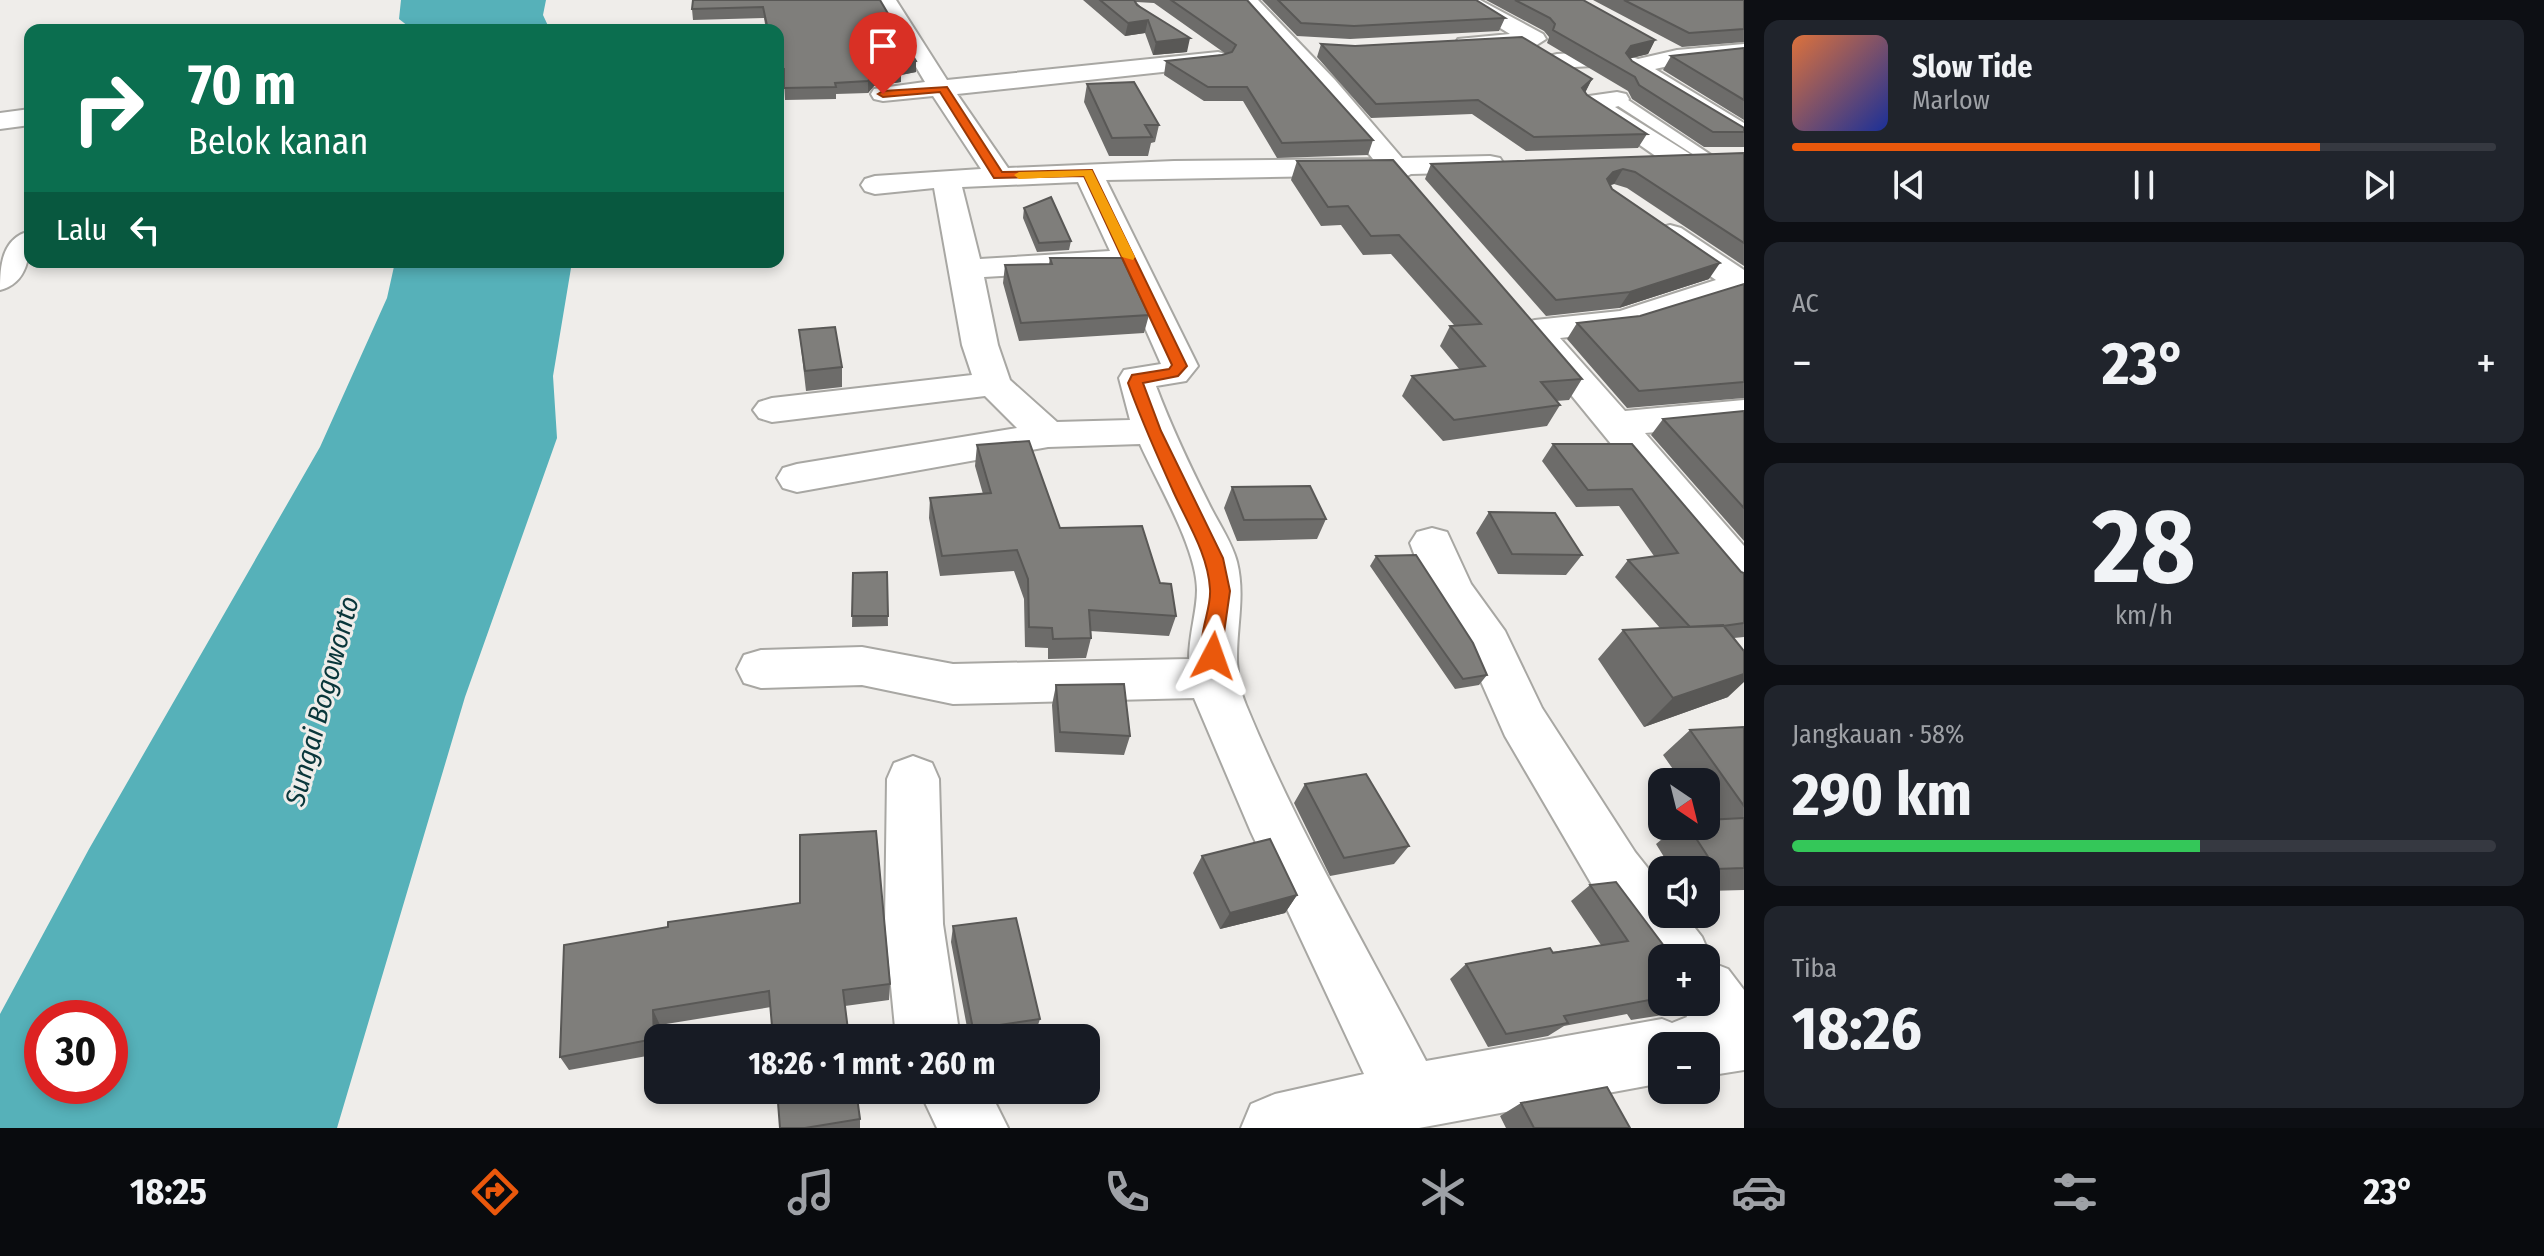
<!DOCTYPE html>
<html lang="id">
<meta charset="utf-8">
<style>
:root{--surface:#171b24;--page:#20242c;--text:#f1f3f6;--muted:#9ea1a6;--line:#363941;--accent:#ea580c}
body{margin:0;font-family:"Fira Sans Condensed",sans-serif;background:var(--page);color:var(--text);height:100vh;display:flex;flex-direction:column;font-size:30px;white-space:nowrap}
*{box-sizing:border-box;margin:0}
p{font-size:26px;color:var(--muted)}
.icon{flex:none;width:44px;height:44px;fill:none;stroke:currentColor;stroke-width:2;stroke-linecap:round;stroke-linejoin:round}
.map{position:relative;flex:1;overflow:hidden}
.details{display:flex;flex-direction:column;gap:20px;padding:20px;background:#0d0f14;width:800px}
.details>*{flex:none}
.guide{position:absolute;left:24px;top:24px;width:760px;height:244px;border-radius:16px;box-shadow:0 4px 12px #0003;background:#0b6e4f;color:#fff;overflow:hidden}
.needle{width:52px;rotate:145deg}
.buttons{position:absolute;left:1648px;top:768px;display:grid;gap:16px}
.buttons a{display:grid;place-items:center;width:72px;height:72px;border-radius:16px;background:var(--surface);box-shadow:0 4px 12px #0003;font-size:40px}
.speed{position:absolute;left:24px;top:1000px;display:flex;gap:16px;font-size:40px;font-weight:700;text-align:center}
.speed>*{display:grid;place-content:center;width:104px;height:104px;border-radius:50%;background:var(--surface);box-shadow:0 4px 12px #0003;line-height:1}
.speed .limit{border:12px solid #d22;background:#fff;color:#111}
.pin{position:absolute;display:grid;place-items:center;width:68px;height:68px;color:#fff;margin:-82px -34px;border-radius:50% 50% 50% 0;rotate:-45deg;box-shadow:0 0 8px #0007}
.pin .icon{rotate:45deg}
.me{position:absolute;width:88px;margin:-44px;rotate:4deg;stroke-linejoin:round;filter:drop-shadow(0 0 6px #0008)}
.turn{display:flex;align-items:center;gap:28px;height:168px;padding:0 32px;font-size:36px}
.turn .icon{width:104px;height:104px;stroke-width:2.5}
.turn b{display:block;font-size:56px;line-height:68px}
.then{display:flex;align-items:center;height:76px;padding:0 32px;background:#0003;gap:16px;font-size:30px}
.big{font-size:60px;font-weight:700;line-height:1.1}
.details .widget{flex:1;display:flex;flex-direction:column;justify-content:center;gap:12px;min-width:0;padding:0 28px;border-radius:16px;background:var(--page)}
.details .dial{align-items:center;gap:0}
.dial b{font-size:104px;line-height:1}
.song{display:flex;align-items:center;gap:24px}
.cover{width:96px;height:96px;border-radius:12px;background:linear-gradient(135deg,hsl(20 70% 55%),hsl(230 70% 35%))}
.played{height:8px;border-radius:4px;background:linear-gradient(90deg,var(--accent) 75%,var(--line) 75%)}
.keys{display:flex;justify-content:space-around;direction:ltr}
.heat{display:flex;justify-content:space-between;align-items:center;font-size:44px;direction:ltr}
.charge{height:12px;border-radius:6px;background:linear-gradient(90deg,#34c759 58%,var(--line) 0)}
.trip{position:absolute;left:644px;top:1024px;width:456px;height:80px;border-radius:16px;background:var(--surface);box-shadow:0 4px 12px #0003;font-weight:700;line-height:80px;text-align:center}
.menu{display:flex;height:128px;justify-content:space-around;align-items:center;background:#090b0e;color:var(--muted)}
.menu .icon{width:56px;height:56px}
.menu .on{color:var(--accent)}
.menu b{font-size:36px;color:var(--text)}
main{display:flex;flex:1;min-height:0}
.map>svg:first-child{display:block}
</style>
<main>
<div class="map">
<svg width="1744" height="1128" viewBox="0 0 1744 1128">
<rect width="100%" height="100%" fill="#efedea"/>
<path fill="#56b1b9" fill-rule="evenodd" d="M401 0H546L543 15 550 30H413L399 19Z
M395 262H572L553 376 557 438 465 697 337 1128H0V1014L89 849 320 447 387 298ZM42 1018H110V1086H42Z"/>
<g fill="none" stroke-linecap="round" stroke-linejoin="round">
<g stroke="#a8a7a3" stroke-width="4">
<path id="service" d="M1612 96H1622L1717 159 1715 162H1705L1612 102Z"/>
</g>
<g stroke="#a8a7a3" stroke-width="4">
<path id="minor" d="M876 0H896L947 80 1218 52 1226 54 1230 59 1226 64 1218 66 957 94 1008 168 1174 161 1373 159 1317 90 1236 0H1258L1335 80 1402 158 1490 156 1500 158 1504 164 1500 170 1490 172 1411 174 1399 180 1387 175 1106 180 1198 366 1186 381 1156 386C1171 426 1189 464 1208 502 1217 521 1232 542 1237 562 1249 611 1225 654 1246 705 1296 827 1365 944 1426 1061L1662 1019 1672 1023 1687 1017 1680 1002H1706V958H1662V980L1660 979 1595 890 1505 736 1468 652 1428 591 1410 543 1417 532 1432 528 1447 532 1471 584 1505 631 1542 708 1635 852 1662 886V914H1684L1702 937 1711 958 1710 962 1728 969 1744 990V1070L1706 1076V1046H1662V1083L1419 1128H1241L1251 1104 1275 1094 1364 1074 1251 832 1194 698 953 704 862 685 761 688 744 683 737 669 744 655 761 650 862 647 953 664 1189 659C1189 634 1197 611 1197 590 1197 549 1157 482 1140 444L1048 447 797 492 783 488 777 478 783 468 797 464 1017 428 985 396 772 422 759 418 753 410 759 402 772 398 972 375 962 345 934 188 875 194 865 191 861 185 865 179 875 176 981 169 933 96 883 101 874 99 871 94 874 89 925 82ZM1078 182 1110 251 980 259 962 187ZM1119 269 1161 364 1124 370 1119 378 1130 420 1057 422 1010 380 998 345 984 277Z
M1455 0H1480L1543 34 1546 39 1535 46 1458 49 1455 44 1458 39 1510 34Z
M1744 44V58L1677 64 1655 69 1744 123V142L1735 140 1624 70 1610 65 1557 68 1549 66 1545 61 1549 56 1557 54 1612 51 1638 59 1677 50Z
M1617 92 1626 94 1629 99 1626 104 1615 107 1690 154 1694 160 1690 166 1680 168 1670 166 1578 102 1582 97Z
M30 109V125L0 129V113Z
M1670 225 1681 228 1744 270V293L1628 330 1560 338 1625 411 1744 400V424L1645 433 1744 546V591L1728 587 1518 330 1523 323 1535 320 1620 311 1716 280 1659 240 1655 234 1659 228Z
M30 231C30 255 28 283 0 290 0 265 2 238 30 231Z
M913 756 932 763 939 779 943 924 960 1038H896L885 924 887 779 894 763Z
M919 1090H989L1008 1128H937Z"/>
</g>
<use href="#service" fill="#fff" fill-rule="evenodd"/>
<use href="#minor" fill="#fff" fill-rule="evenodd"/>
</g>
<path fill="#6d6c6a" d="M880 0 916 61V72L901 75V82L874 86 868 93 836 94V99L785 100 784 80H778V30H766L764 18 693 20 692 9Z
M1083 0H1247L1373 140 1368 155 1277 158 1243 101H1204L1164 75 1166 61 1226 54 1154 3 1136 2 1187 52 1153 55 1145 33 1125 36Z
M1262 0H1476L1505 18 1499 31 1350 39 1297 36Z
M1486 0H1583L1655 40 1648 54 1630 58 1632 61 1744 128V147H1704L1632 99 1628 91 1547 43 1549 37 1544 31Z
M1593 0H1744V42L1682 47Z
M1321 44 1592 79 1585 92 1587 95 1647 134 1638 148 1526 151 1472 114 1371 118 1317 57Z
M1744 48V120L1663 70 1671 56Z
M1087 84 1159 125 1155 142 1151 143 1148 156H1109L1084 102Z
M1744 153V266L1627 188 1614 184 1610 185 1612 189 1709 279 1619 308 1546 316 1425 179 1431 164Z
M1393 160 1582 379 1569 400 1556 401 1560 405 1547 426 1443 441 1402 396 1412 376 1460 370 1440 346 1450 326 1454 325 1391 254 1363 255 1341 225 1321 226 1291 180 1297 161Z
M1024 208 1071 241 1069 250 1037 252 1023 218Z
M1050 258 1149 315 1144 333 1019 341 1003 283 1005 265 1049 264Z
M1744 284V398L1627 408 1567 339 1577 323 1640 316Z
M799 330 842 367V387L806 391Z
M1744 411V541L1651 435 1663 419Z
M1553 444H1632L1741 572 1744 573V637L1734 638 1728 697 1644 727 1598 659 1623 630 1660 628 1615 577 1628 560 1654 556 1619 506 1576 507 1542 461Z
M977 445 1060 528 1160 583 1176 616 1169 636 1090 631 1091 638 1086 658 1048 659V648L1025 647 1024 599 1014 571 940 576 929 518 930 498 983 494 975 466Z
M1232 487 1326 519 1317 539 1237 541 1224 508Z
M1489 512 1582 555 1566 575 1498 574 1476 533Z
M1376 556 1487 675 1479 685 1455 689 1370 566Z
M887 572 888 626 852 627 853 573Z
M1056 685 1130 736 1124 755 1055 752 1052 705Z
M1744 727V890L1706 891V870H1672L1656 844 1678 826H1706L1707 820 1706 818V782H1682L1663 755 1690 730Z
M1305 784 1409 846 1394 864 1330 876 1294 803Z
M1202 856 1297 895 1285 913 1220 929 1193 873Z
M1616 882 1662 1002H1699L1682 1012 1631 1020 1627 1014 1564 1026 1548 1036 1488 1047 1450 979 1466 964 1601 945 1571 901 1590 885Z
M953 926 1040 1019 1035 1034 1007 1038H969L951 942Z
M564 945 890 984 889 1000 845 1006 771 1007 660 1025V1038H658V1054L569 1070 560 1057Z
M1687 950 1693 958H1674Z
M1521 1103 1630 1128H1506L1500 1116Z
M860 1119V1128H780Z"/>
<path fill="#595856" d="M1148 20 1145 33 1125 36 1128 23Z
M1190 38 1187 52 1153 55 1156 42Z
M1655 40 1648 54 1624 60 1619 67 1631 46Z
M916 61V72L901 75V82L874 86 868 93V81L874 75 901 64Z
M1592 79 1585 93 1582 88Z
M1623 169 1614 184 1604 187 1607 179 1613 172Z
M1720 263 1709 279 1619 308 1630 292Z
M1744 674V682L1728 697 1644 727 1673 698Z
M1297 895 1285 913 1220 929 1230 913Z
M653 1010 660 1025V1038H658V1048L654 1039Z"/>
<path fill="#7f7e7b" stroke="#595856" stroke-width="2" d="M693 0H880L916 61 901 64 902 71 874 75 868 81 835 83 836 87 784 88V69H778V30H768L763 7 692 9Z
M1100 0H1134L1137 5 1190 38 1156 42 1148 20 1128 23Z
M1171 0H1247L1373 140 1282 143 1247 87H1208L1166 61 1222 55 1232 52 1236 45Z
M1278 0H1476L1505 18 1354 26 1301 23Z
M1515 0H1583L1655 40 1631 46 1626 53 1632 61 1744 128V132H1713L1639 85 1635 77 1553 30 1555 24 1550 18Z
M1624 0H1744V29L1689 33Z
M1522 37 1592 79 1582 88 1587 95 1647 134 1534 137 1478 100 1376 104 1321 44 1355 46Z
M1744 48V100L1671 56Z
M1134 82 1159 125H1145L1152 137 1112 138 1087 84Z
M1744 153V243L1635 172 1623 169 1613 172 1607 179 1612 189 1720 263 1630 292 1556 300 1431 164Z
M1393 160 1582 379 1541 382 1560 405 1454 420 1412 376 1485 366 1450 326 1481 324 1399 235 1371 236 1348 206 1328 207 1297 161Z
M1051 197 1071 241 1039 243 1024 208Z
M1050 258H1122L1149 315 1021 323 1005 265 1052 264Z
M1744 284V382L1639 391 1577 323 1640 316Z
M835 327 842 367 805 371 799 330Z
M1744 411V508L1663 419Z
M1029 441 1060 528 1142 526 1160 583 1171 584 1176 616 1089 610 1091 638 1053 639 1052 628 1029 627 1028 579 1017 550 942 556 930 498 991 493 977 445Z
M1553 444H1632L1741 572 1744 573V623L1723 626 1690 627 1628 560 1678 553 1632 489 1588 490Z
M1310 486 1326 519 1244 520 1232 487Z
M1489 512 1555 513 1582 555 1512 554Z
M1416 555 1473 643 1487 675 1463 679 1376 556Z
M887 572 888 616H852L853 573Z
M1723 625 1744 651V674L1673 698 1623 630Z
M1124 684 1130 736 1060 732 1056 685Z
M1744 727V806L1690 730Z
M1366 774 1409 846 1344 858 1305 784Z
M1744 818V868L1716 869 1688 826H1706V820Z
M876 831 890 984 843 990 849 1038H773L769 991 653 1010 654 1039 560 1057 564 945 668 927V922L800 903V835Z
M1270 839 1297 895 1230 913 1202 856Z
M1616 882 1673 958H1662V1002H1683L1653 1007 1649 1000 1564 1016 1568 1023 1506 1034 1466 964 1550 948 1553 953 1628 941 1590 885Z
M1016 918 1040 1019 973 1029 953 926Z
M1687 950 1693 958H1687Z
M1706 977 1711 985 1706 986Z
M1607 1087 1630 1128H1534L1521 1103Z
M777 1090H856L860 1119 805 1128H780Z"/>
<path fill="#ea580c" stroke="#983908" stroke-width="2" d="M947 87 1002 172 1092 170 1187 366 1178 376 1143 383 1161 431 1223 558 1230 591 1220 661H1206C1194 638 1212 612 1210 589 1208 554 1187 522 1173 491 1157 455 1141 420 1128 383L1132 375 1169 369 1172 365 1084 176 994 178 940 92 883 97 878 94 883 91Z"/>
<path fill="#f59e0b" d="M1092 170 1135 257 1133 260 1122 257 1084 176 1019 179 1014 175 1019 172Z"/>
<g text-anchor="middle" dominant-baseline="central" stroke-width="6" stroke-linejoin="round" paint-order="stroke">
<g font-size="28" font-style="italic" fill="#09363a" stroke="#efedea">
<text transform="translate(322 701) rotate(-75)">Sungai Bogowonto</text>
</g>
</g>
</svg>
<div class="buttons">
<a><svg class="needle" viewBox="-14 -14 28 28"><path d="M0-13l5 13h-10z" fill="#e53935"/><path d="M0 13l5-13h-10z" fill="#9ea1a6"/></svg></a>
<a><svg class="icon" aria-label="sound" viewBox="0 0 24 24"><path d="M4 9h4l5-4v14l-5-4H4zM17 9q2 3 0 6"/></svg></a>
<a>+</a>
<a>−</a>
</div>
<div class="speed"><div class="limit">30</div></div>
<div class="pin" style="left:883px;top:94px;background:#d93025"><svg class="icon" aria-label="arrive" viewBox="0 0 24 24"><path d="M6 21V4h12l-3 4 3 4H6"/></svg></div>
<svg class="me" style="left:1213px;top:656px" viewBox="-20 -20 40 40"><path d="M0-17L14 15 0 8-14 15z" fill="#ea580c" stroke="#fff" stroke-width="4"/></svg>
<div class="trip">18:26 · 1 mnt · 260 m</div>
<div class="guide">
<div class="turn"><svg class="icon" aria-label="right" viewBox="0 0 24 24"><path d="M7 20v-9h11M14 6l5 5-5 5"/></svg><div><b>70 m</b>Belok kanan</div></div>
<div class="then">Lalu<svg class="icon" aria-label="left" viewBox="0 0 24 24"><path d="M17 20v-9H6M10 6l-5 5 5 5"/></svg></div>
</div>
</div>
<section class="details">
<div class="widget">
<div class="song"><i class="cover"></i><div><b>Slow Tide</b><p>Marlow</p></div></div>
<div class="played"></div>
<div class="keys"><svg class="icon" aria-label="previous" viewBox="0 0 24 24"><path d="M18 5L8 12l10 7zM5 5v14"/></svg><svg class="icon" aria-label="pause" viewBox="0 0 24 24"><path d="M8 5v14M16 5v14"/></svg><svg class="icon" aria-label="next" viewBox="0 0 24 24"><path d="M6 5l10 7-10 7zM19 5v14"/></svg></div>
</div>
<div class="widget"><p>AC</p>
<div class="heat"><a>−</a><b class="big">23°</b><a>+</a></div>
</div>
<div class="widget dial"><b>28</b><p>km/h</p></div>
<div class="widget"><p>Jangkauan · 58%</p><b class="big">290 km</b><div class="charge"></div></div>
<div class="widget"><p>Tiba</p><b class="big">18:26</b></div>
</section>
</main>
<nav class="menu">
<b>18:25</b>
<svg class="icon on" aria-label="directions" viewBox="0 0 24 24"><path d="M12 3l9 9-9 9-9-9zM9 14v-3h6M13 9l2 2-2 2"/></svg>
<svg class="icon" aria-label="music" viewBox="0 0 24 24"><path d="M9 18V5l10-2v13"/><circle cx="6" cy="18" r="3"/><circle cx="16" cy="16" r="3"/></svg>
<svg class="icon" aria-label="phone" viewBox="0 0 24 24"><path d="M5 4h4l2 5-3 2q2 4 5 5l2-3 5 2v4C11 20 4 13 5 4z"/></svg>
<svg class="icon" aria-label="climate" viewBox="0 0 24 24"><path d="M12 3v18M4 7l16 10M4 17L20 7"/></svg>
<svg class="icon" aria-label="car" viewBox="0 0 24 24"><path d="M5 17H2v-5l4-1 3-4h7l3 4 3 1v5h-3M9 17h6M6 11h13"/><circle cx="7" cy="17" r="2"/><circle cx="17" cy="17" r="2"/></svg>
<svg class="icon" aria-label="filters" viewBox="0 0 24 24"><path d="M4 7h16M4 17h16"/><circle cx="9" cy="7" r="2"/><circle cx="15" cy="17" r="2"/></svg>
<b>23°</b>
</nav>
